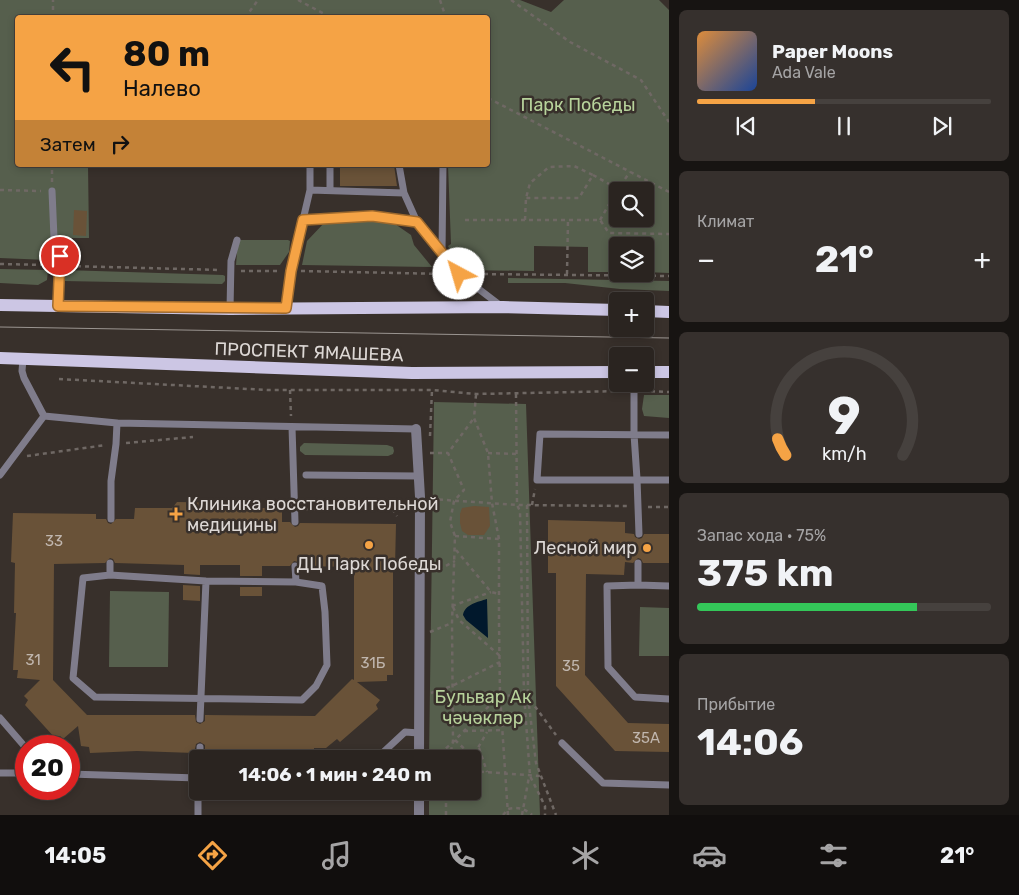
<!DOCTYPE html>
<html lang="ru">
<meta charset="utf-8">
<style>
:root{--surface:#2a2420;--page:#36302d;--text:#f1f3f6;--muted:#a5a4a5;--line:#46413e;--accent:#f5a345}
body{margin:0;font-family:Rubik,sans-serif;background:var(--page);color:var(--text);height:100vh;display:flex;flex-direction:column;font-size:19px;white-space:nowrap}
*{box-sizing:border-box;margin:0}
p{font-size:16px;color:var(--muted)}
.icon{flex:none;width:28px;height:28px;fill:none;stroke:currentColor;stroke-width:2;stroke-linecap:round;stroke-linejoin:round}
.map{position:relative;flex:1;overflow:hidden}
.details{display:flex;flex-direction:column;gap:10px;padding:10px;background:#171412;width:350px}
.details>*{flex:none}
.guide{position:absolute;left:15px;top:15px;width:475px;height:152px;border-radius:5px;box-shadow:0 2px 8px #0003,0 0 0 1px var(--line);background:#f5a345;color:#111;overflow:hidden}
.tools{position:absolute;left:609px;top:182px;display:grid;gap:10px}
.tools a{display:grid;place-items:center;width:45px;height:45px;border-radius:5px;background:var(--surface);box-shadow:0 2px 8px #0003,0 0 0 1px var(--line);font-size:25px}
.speed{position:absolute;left:15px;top:735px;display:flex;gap:10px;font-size:25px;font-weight:700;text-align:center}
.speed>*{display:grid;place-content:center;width:65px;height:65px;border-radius:50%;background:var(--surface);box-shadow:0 2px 8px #0003,0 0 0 1px var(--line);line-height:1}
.speed .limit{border:8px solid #d22;background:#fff;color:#111}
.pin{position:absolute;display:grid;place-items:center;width:42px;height:42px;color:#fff;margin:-21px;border:2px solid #fff;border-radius:50%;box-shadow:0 1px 5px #0007}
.me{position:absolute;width:55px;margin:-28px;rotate:321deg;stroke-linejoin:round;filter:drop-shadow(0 0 4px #0008)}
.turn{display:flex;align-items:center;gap:18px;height:105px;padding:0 25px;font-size:22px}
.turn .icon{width:65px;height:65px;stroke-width:2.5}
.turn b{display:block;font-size:35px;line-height:42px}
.then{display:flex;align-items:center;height:48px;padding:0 25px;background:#0003;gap:10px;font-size:19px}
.big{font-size:38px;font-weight:700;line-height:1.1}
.details .card{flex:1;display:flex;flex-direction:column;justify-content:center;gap:8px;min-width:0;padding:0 18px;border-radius:8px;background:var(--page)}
.details .dial{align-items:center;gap:0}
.dial svg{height:130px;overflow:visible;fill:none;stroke:var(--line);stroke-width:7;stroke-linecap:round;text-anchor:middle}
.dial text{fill:var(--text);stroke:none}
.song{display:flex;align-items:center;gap:15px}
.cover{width:60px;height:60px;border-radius:8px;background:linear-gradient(135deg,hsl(30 70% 55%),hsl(220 70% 35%))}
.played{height:5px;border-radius:2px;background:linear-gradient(90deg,var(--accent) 40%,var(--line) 40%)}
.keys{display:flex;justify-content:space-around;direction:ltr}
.heat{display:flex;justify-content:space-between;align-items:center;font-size:28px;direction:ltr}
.charge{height:8px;border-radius:4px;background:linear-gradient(90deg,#34c759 75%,var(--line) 0)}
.trip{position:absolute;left:189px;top:750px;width:292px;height:50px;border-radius:5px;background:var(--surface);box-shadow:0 2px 8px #0003,0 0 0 1px var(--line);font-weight:700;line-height:50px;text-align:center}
.dock{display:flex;height:80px;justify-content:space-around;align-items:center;background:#110e0d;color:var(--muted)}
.dock .icon{width:35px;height:35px}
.dock .on{color:var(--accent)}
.dock b{font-size:22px;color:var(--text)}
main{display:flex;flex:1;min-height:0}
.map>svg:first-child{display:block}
</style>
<main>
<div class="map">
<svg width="669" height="815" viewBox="0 0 669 815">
<rect width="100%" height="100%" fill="#38302b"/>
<path fill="#565f4d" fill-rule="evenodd" d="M0 0H520L551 12 564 0H659L669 10V273L645 272V246H618L617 272H588V247L534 246V271L466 270 451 252 448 246 451 244 448 165H488V18H18V165H88L89 238H48V260L0 258ZM618 191H645V219H618Z
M360 219 395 224 411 235 414 245 432 267 302 265 307 241 325 222Z
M238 240H288L290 241 289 252 280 265H236Z
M0 269 48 270 47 280 38 285 0 283Z
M64 270 223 275 225 276V281L222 284 63 281 62 277Z
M508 278 669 281V291L620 289 565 283H508Z
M644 395H669V418L644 416 642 409Z
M434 402 526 404 540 815H429V791H472V759H429Z
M304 443 387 445 393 447 394 451 393 454 388 456 305 455 300 451V447Z
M110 591 169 592 168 667H109Z
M640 607 669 608V656H639Z"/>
<path fill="#01182c" d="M487 599 488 638 466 620 463 615C465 604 478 602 487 599Z"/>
<path fill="#695238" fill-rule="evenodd" d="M340 165H394L397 186H340Z
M74 210 87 211 86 236 73 235Z
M177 502 234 503 240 508H282V522H290L295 527 298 526 300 523 396 524 395 567H393V675H387V681L357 682 380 700 376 705 378 709 340 742 337 739 326 748H314V754L205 753V745L200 742 196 744 194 753 137 751 90 753 89 747 81 746 78 726 63 739 60 736 55 738 25 705 28 700 24 696 40 680 17 678 18 670H13L16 613H14L15 563 11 562 13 513 96 514V519H106L108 523 111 524 116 519H134L135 508H172ZM110 558 113 559 115 563 184 565V574L200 575V565H240V576H262V566H290L294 561 298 562 300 566 354 567V680L352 679 315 716 205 715V721L200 724 196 722 195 715H87L53 680 54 564 105 563Z
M474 506 489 507 490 526 484 535H468L462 531 460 523V514L462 508Z
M548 520 625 522V533L634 534 635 537 639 539 642 538 644 534H669V563H643L641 559 638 558 633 563 625 562 624 575 586 574 585 675 628 723 669 724V752L615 751 556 686V573H548Z
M183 585 200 586V601L183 600Z
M240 587H262V596H240Z"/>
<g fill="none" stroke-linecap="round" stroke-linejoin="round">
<path stroke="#6f6864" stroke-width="2.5" stroke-dasharray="4 4" stroke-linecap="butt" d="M298 0 332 18
M440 0 446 18
M511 0 570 42 641 80 669 122
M53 18V0
M245 18 258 0
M488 98 669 192
M593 175 618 189
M52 182V165
M0 190 41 191
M465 220H600L609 233 669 234
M525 220 526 198 530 183 549 167 574 166 593 175 579 198H526
M600 220 618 189 630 172
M0 264 48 265
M69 266 221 270
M241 271H281
M301 271 446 274
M476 274 669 276
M567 274 568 220
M59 379 268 390H432L476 394 625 391
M290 390 291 416
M643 391 669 392
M516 394 517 505 520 511 524 695 530 776 545 806V815
M430 436 432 390
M126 443 193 437
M430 453H448
M488 453 517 454
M27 456 106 445
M431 499 517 505 628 506
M527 505 528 697 536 763 556 815
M532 505 535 489
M648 507H669
M392 508 409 502
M305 509 392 508 397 516
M455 536 499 539
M456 550 491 592 499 594
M431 570H438L455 561
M452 606 491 592
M453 607 459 620 500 656
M430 632 452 623
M431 693 452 686 500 662
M464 731 503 730
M455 740 474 758
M479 748 487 772
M434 759 453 742 500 695 499 623V539L492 503 488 453 474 418 476 395
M449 759 453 742 452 623 455 536 450 522 454 501 464 490 448 453 474 418
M472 762 479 746 487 732
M472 771 540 776
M446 815V791
M503 815 508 809C518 807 524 808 532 815
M508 815 500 695 528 697 556 735
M522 815 529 777"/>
<path stroke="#7f7c8b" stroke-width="7" d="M399 165 404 193
M310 190V165
M330 190V165
M52 191 54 238 60 256 58 306
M303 220 372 216 417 222
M442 253 443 165
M286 308 291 271 310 190 404 193 417 222 459 274 501 306
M230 309 231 261 237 240
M634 384V434L637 479 639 534
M44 416 117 423 116 444 111 481V519
M117 423 416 429
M292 427 295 522
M669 435 540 434 537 480H669
M0 475 44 416 24 378 22 371 23 359
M306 475 418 476
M110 563V575
M638 563V585L607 586 608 667 635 697 669 699
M295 566 296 582
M110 575 206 581 296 582 322 586 325 612 327 665 316 686 302 700 95 697 73 678 83 578Z
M638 585 669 586
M0 718 26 748
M200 719 206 581
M562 743 603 783 669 785
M200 759V747
M376 759 405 732 419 733
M0 773H26
M69 774 198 778
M198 815V791"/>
<path stroke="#7f7c8b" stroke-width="10" d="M416 429 420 497 419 759
M419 815V791"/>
<path stroke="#ccc6e4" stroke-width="12" d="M0 305 230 309 503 307 618 310
M645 311 669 312
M0 358 412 373 618 372
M645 372H669"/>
<path stroke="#9b9591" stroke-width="1" d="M0 327 669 338"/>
</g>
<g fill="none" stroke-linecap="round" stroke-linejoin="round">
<g stroke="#9f6a2d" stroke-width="12">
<path id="route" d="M60 256 58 306 286 308 291 271 303 220 372 216 417 222 459 274"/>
</g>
<use href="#route" stroke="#f5a345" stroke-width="9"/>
</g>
<g fill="#f5a345" stroke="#38302b" stroke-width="2">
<path d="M173.5 506.5h5v5h5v5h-5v5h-5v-5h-5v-5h5z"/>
<circle cx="369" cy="545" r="5"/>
<circle cx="647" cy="548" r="5"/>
</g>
<g text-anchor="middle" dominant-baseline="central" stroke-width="5" stroke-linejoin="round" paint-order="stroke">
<g font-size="15" fill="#c0b6ae">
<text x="54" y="541">33</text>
<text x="33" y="660">31</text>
<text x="373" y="663">31Б</text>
<text x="571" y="666">35</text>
<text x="646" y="738">35А</text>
</g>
<g font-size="18" fill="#b7d29b" stroke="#38302b">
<text x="578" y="105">Парк Победы</text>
<text x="483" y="697">Бульвар Ак<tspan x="483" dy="21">чәчәкләр</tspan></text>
</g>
<g font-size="18" fill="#ddd8d5" stroke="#38302b">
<text transform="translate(309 352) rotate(2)">ПРОСПЕКТ ЯМАШЕВА</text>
</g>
<g font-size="18" fill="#ddd8d5" stroke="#38302b" text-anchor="start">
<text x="187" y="504">Клиника восстановительной<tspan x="187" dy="21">медицины</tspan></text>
<text x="637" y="548" text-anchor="end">Лесной мир</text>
<text x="369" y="564" text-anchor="middle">ДЦ Парк Победы</text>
</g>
</g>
</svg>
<div class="tools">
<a><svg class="icon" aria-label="search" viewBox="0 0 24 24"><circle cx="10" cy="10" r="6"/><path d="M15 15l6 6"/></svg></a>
<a><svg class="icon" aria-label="layers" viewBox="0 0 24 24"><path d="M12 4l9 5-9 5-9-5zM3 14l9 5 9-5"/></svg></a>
<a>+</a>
<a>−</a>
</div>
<div class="speed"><div class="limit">20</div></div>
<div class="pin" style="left:60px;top:256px;background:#d93025"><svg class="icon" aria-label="arrive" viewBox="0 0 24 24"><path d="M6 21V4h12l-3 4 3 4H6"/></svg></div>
<svg class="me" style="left:459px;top:274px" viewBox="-20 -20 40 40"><circle r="19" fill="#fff"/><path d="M0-13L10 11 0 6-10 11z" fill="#f5a345"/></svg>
<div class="trip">14:06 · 1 мин · 240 m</div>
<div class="guide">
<div class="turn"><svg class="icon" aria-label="left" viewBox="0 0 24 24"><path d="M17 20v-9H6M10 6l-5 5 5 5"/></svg><div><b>80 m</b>Налево</div></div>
<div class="then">Затем<svg class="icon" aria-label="right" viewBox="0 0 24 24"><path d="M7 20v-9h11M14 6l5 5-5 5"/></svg></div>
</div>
</div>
<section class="details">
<div class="card">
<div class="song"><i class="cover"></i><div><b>Paper Moons</b><p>Ada Vale</p></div></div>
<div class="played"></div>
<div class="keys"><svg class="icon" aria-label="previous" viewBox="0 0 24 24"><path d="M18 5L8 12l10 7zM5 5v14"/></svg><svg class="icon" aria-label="pause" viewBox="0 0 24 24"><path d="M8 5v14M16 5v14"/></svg><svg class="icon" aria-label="next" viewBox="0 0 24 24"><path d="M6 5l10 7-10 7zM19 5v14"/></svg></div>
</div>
<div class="card"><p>Климат</p>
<div class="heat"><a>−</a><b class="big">21°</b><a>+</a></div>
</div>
<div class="card dial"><svg viewBox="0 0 100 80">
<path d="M14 69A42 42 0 1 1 86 69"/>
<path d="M14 69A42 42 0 0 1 9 59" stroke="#f5a345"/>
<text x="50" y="56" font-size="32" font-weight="700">9</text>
<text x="50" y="72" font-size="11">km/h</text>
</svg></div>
<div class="card"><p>Запас хода · 75%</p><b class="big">375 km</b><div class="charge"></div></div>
<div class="card"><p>Прибытие</p><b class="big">14:06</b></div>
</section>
</main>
<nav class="dock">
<b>14:05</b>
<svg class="icon on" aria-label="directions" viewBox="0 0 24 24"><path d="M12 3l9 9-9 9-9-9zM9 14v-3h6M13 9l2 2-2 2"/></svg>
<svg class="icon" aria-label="music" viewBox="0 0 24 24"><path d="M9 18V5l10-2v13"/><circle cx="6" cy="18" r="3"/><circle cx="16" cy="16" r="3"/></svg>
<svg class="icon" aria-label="phone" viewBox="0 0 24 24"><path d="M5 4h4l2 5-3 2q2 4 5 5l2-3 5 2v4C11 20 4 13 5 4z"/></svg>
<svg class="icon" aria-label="climate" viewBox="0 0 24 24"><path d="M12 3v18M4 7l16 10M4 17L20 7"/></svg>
<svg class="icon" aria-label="car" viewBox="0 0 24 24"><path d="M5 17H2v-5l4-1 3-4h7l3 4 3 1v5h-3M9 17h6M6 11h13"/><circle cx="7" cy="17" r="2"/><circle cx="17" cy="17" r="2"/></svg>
<svg class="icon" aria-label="filters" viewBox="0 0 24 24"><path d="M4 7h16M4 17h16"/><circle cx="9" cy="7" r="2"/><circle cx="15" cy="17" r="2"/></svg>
<b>21°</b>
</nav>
